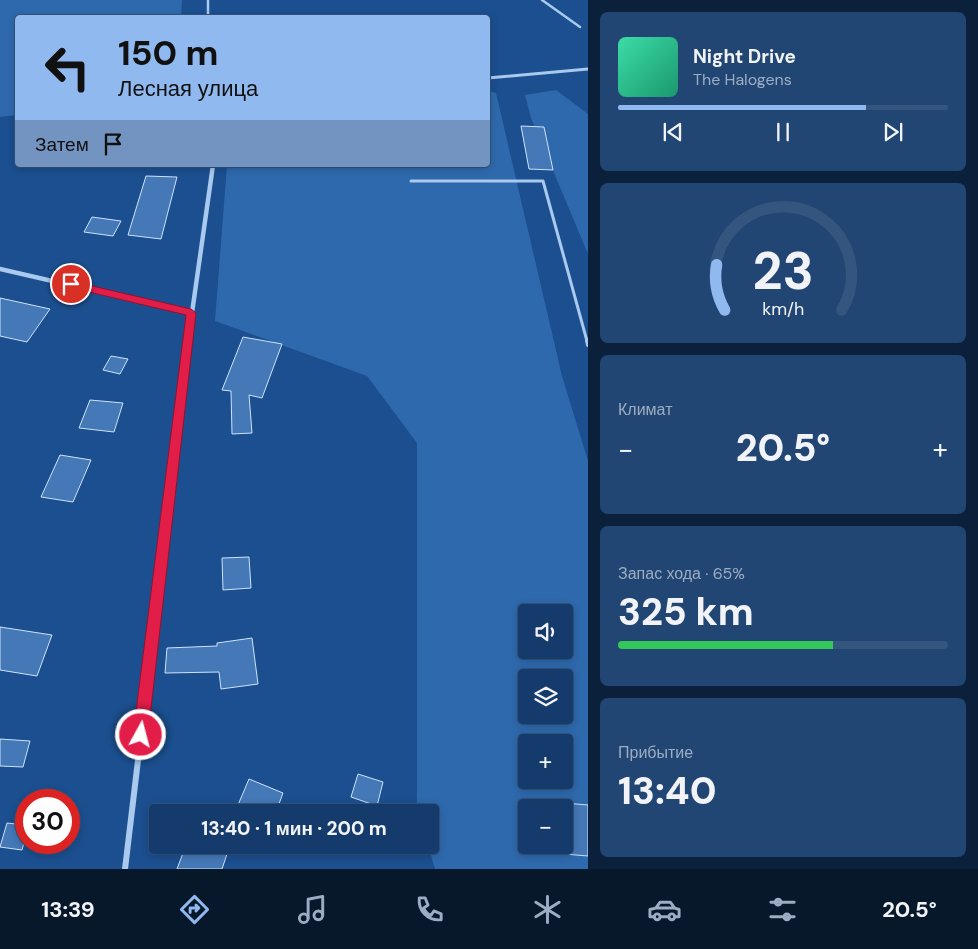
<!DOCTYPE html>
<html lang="ru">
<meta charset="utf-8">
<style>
:root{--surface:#143b6b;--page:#214673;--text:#f1f3f6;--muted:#9dadc1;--line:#33557e;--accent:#90b9f0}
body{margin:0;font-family:"DM Sans",sans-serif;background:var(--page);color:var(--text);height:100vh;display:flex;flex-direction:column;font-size:19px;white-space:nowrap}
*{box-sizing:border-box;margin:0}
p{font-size:16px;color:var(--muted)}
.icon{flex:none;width:28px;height:28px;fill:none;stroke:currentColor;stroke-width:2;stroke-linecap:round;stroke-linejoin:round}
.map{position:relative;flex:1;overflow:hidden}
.details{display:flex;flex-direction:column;gap:12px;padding:12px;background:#0b203b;width:390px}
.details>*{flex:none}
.hud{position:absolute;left:15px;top:15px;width:475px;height:152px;border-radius:5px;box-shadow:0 2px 8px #0003,0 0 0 1px var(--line);background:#90b9f0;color:#111;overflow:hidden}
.tools{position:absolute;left:518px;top:604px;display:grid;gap:10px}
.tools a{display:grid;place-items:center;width:55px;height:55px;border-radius:5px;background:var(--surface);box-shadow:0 2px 8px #0003,0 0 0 1px var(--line);font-size:25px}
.speed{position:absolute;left:15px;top:789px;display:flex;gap:10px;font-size:25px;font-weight:700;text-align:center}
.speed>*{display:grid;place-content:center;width:65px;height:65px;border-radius:50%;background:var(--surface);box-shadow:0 2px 8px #0003,0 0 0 1px var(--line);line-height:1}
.speed .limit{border:8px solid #d22;background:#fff;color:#111}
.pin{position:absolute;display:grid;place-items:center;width:42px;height:42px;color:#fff;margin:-21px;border:2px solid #fff;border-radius:50%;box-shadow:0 1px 5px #0007}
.me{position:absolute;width:55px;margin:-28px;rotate:7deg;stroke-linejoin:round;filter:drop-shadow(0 0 4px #0008)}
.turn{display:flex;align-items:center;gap:18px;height:105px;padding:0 20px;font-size:22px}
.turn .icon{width:65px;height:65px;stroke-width:2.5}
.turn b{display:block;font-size:35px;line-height:42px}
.then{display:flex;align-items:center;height:48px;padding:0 20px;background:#0003;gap:10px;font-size:19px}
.big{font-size:38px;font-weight:800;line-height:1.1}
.details .widget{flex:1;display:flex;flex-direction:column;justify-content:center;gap:8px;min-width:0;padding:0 18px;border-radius:8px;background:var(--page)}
.details .dial{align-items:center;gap:0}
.dial svg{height:130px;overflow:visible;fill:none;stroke:var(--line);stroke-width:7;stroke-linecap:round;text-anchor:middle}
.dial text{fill:var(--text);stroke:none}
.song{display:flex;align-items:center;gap:15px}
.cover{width:60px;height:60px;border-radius:8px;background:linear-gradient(135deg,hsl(160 70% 55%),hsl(160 70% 35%))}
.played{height:5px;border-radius:2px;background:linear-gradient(90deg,var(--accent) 75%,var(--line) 75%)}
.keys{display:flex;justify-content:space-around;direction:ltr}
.heat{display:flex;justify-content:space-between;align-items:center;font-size:28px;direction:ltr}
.charge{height:8px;border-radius:4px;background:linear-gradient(90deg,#34c759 65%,var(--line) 0)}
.trip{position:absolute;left:149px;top:804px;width:290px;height:50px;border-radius:5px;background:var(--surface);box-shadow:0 2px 8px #0003,0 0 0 1px var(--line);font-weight:800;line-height:50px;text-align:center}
.menu{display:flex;height:80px;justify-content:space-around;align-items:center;background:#08182b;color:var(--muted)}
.menu .icon{width:35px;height:35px}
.menu .active{color:var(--accent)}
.menu b{font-size:22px;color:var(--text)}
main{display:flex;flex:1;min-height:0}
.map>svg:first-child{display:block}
</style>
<main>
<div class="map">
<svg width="588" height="869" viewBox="0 0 588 869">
<rect width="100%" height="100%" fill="#1b4f8f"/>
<path fill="#2e69ad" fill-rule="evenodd" d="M0 0H182L181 17 18 18 17 115 0 117Z
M556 90 588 114V254L531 118 525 95Z
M488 91 496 93 562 376 588 461V869H435L428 845H430V812H419L417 806V443L367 376 215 321 227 165H488ZM526 612H564V650H526ZM526 678H564V715H526ZM526 742H564V780H526ZM526 808H564V845H526Z"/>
<path fill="#4478b7" stroke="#cfe3fa" d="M521 126 544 127 553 170 529 169Z
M146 176 177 177 161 239 128 235Z
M92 217 121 221 113 236 84 232Z
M0 298 50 309 27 342 0 336Z
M243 337 282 344 262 398 249 395 252 433 232 434 231 391 222 390Z
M111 356 128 359 120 374 103 370Z
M90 400 123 403 114 432 79 428Z
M60 455 91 460 73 502 41 497Z
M249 557 251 588 223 590 222 558Z
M0 627 52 635 37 676 0 670Z
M252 638 258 684 221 689 219 672 165 673 167 648 217 646V643Z
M0 739 30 741 23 767 0 766Z
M358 774 383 782 377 806 351 797Z
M249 779 283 793 276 812H235Z
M564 803 588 805V856L564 854Z
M7 823 26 825V835L22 850 0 847Z
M186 845H230L222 869H177Z"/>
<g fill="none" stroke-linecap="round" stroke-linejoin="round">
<path stroke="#a9c9ee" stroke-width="2.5" d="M208 0V14
M542 0 580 27"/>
<path stroke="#a9c9ee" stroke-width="3" d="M411 181H543L587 341"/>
<path stroke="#a9c9ee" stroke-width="4" d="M587 340 588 345"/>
<path stroke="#a9c9ee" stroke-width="3" d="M488 78 588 69"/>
<path stroke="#a9c9ee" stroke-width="4.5" d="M0 269 191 313
M188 341 213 165"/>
<path stroke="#a9c9ee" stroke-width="5" d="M160 577 188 340"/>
<path stroke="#a9c9ee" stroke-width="6" d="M125 869 160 576"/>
</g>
<path fill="#e11d48" stroke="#92132f" d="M71 281 191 309 196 313 148 735 146 740 141 742 135 740 133 735 186 315 68 287 66 284Z"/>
</svg>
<div class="tools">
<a><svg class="icon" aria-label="sound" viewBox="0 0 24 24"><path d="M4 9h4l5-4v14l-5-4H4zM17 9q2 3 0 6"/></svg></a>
<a><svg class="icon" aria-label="layers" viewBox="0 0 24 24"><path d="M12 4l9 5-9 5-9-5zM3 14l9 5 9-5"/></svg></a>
<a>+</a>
<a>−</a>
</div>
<div class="speed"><div class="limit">30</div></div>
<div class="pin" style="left:71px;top:284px;background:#d93025"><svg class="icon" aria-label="arrive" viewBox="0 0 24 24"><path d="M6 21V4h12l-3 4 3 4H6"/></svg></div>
<svg class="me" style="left:141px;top:735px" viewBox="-20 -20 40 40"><circle r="17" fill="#e11d48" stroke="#fff" stroke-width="3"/><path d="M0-11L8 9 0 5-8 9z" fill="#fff"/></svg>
<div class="trip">13:40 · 1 мин · 200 m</div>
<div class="hud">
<div class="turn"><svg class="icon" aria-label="left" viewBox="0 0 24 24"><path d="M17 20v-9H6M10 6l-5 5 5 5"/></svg><div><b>150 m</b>Лесная улица</div></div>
<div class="then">Затем<svg class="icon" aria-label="arrive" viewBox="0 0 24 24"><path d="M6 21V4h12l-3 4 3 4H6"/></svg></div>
</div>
</div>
<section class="details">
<div class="widget">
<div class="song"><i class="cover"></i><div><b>Night Drive</b><p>The Halogens</p></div></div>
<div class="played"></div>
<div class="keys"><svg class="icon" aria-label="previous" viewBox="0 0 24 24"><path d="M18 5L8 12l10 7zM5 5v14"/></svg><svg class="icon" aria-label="pause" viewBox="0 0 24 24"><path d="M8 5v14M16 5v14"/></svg><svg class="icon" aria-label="next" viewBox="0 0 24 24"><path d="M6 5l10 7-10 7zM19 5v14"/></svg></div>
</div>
<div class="widget dial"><svg viewBox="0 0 100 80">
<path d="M14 69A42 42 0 1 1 86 69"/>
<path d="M14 69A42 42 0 0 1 9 41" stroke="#90b9f0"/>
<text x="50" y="56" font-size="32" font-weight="700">23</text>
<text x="50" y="72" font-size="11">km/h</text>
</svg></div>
<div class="widget"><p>Климат</p>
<div class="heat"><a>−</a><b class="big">20.5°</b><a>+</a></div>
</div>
<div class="widget"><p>Запас хода · 65%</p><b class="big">325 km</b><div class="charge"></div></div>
<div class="widget"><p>Прибытие</p><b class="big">13:40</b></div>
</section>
</main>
<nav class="menu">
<b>13:39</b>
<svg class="icon active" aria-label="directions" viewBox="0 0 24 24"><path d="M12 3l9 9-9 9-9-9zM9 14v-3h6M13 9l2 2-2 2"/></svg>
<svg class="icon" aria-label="music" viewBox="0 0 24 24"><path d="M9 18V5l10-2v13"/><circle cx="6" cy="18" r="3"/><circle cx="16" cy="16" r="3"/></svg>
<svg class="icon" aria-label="phone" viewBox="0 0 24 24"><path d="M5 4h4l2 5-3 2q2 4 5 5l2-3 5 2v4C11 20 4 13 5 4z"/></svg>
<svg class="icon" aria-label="climate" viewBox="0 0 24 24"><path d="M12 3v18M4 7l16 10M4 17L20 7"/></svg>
<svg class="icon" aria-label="car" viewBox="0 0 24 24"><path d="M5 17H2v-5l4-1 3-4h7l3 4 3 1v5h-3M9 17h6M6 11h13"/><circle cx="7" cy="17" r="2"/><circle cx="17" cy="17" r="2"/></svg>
<svg class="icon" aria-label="filters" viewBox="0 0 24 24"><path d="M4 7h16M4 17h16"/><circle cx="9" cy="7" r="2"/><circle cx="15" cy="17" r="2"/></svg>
<b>20.5°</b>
</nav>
